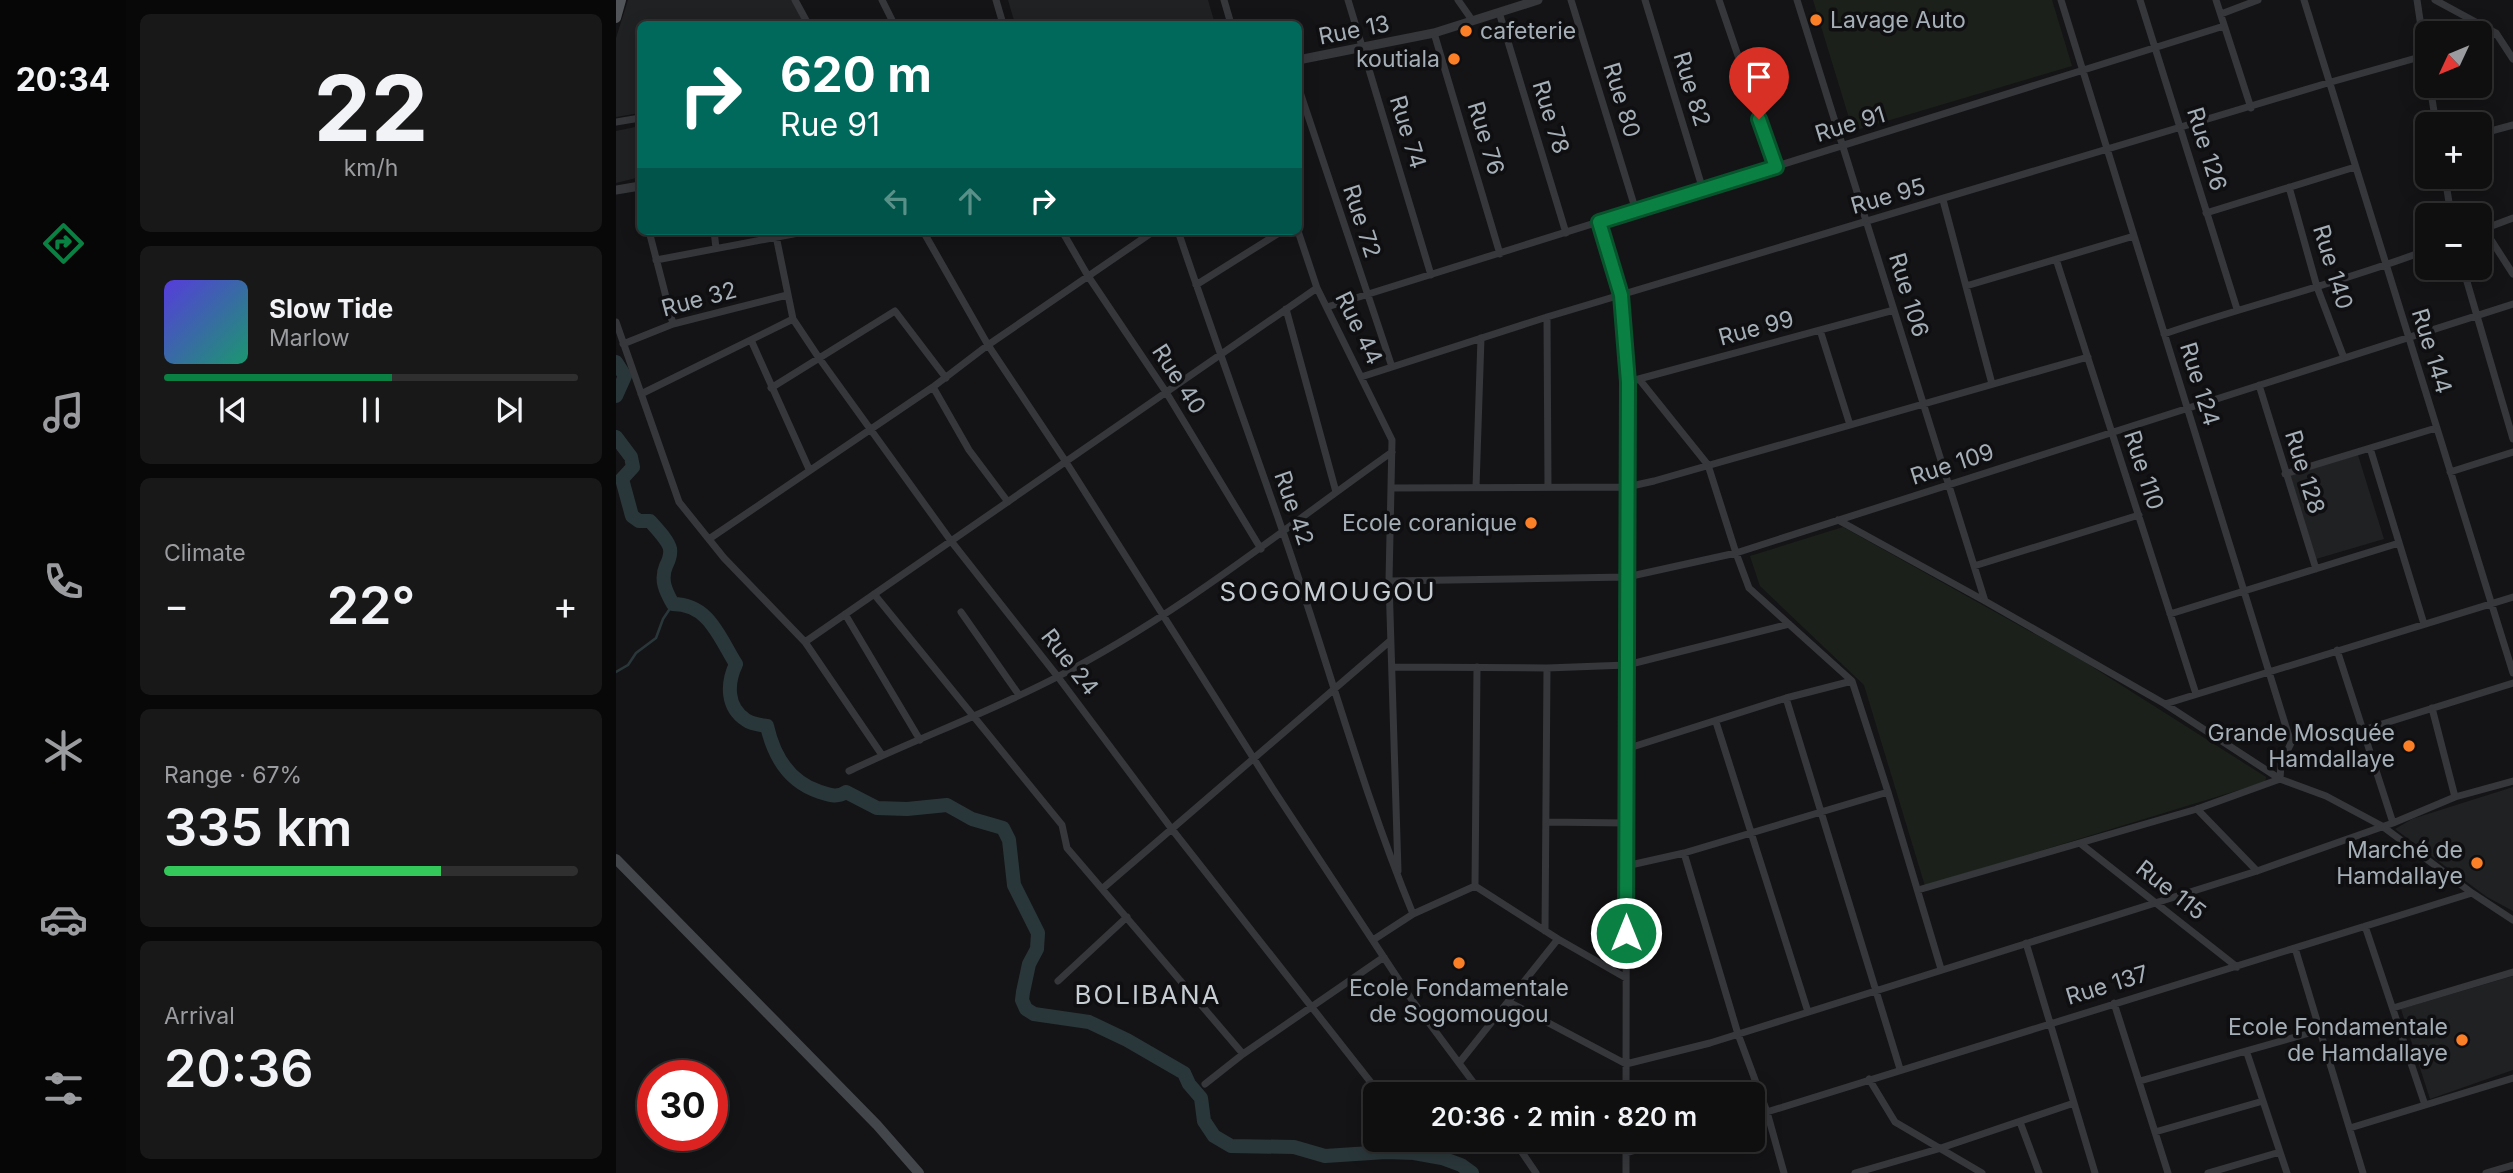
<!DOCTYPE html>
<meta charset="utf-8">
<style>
:root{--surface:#0f0f10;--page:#181819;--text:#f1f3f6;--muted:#9b9c9f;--line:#2f2f30;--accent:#0b8043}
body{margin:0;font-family:Inter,sans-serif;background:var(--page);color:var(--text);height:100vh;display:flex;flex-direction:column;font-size:26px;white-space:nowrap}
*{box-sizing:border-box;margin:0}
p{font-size:23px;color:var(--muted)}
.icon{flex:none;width:38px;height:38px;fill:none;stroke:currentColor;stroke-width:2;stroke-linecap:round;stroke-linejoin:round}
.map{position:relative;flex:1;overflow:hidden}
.panel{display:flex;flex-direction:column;gap:14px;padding:14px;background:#080809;width:490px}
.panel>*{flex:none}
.guide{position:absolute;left:21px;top:21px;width:665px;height:214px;border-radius:10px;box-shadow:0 4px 18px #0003,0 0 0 2px var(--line);background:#00695c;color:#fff;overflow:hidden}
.needle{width:46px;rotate:226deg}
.fabs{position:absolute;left:1799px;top:21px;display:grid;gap:14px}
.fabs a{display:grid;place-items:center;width:77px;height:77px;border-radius:10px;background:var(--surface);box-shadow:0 4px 18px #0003,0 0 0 2px var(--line);font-size:35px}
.speed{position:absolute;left:21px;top:1060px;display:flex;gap:14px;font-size:35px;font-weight:700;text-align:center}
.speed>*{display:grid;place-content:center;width:91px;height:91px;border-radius:50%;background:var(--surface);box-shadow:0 4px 18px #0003,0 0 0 2px var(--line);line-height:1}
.speed .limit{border:10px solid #d22;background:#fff;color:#111}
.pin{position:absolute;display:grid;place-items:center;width:60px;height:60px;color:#fff;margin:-72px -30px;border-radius:50% 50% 50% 0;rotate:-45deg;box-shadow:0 0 7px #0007}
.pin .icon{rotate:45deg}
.me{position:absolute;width:77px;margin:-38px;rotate:0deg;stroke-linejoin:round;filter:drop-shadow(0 0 5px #0008)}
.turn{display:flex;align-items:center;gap:24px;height:147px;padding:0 28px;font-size:32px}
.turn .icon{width:91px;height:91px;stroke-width:2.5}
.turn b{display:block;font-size:49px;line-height:60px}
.lanes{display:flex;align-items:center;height:66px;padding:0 28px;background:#0003;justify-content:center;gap:35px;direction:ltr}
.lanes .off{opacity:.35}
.big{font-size:52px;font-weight:600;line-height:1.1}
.panel .card{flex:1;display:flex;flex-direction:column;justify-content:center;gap:10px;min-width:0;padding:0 24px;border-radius:10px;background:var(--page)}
.panel .dial{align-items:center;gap:0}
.dial b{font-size:91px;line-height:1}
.song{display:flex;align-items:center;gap:21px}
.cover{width:84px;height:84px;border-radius:10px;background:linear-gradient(135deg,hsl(250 70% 55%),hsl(160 70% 35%))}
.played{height:7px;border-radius:4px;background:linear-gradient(90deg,var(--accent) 55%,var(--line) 55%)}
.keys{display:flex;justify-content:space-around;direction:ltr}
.heat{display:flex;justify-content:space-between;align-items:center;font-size:38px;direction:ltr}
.charge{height:10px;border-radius:5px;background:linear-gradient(90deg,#34c759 67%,var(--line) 0)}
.trip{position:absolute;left:747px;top:1082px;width:402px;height:70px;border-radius:10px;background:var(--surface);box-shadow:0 4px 18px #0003,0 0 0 2px var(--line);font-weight:600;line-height:70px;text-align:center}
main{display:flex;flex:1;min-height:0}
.menu{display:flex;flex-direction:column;width:126px;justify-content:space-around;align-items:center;background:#060606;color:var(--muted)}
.menu .icon{width:49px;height:49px}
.menu .current{color:var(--accent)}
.menu b{font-size:32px;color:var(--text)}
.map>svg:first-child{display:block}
</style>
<main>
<nav class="menu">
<b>20:34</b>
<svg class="icon current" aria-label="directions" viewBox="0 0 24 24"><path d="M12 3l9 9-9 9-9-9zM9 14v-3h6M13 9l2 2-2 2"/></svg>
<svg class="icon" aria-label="music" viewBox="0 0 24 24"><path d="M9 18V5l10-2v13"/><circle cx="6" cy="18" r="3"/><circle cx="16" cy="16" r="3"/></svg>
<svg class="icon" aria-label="phone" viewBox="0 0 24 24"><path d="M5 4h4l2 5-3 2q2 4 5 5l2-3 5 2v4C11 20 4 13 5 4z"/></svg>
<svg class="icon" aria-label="climate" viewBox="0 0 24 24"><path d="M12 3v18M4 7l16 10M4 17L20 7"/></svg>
<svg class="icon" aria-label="car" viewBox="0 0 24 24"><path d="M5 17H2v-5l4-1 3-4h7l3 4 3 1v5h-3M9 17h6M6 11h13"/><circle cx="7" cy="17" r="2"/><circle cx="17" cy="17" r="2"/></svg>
<svg class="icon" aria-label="filters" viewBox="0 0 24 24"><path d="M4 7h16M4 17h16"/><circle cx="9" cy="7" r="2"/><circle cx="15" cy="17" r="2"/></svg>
</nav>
<section class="panel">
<div class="card dial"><b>22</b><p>km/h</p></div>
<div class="card">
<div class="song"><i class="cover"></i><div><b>Slow Tide</b><p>Marlow</p></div></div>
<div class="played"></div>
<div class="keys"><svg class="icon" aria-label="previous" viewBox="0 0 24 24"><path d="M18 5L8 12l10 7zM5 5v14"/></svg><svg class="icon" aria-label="pause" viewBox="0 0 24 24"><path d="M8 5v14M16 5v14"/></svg><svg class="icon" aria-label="next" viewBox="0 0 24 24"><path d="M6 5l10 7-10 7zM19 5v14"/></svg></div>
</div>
<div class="card"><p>Climate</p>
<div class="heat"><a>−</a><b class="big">22°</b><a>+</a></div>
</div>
<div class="card"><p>Range · 67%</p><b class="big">335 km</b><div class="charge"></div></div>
<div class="card"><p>Arrival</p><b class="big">20:36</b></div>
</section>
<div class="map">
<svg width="1897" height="1173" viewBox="0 0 1897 1173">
<rect width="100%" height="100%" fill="#141416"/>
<path fill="#202123" d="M12 0H177L190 24H24V113L0 117V38Z
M392 0H592L599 24H399Z
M24 126V177L0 183V131Z
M1742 455 1768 539 1700 559 1674 475Z
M1897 787V911L1871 897 1779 829 1796 819Z
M1897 976V1070L1814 1099 1785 1009Z"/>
<path fill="#1b211a" d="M1197 0H1436L1456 66 1237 131Z
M1227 527 1467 661 1650 777 1649 782 1309 886 1248 685 1144 586 1134 556Z"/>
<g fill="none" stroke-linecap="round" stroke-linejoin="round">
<path stroke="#2a373a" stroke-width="2.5" d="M0 672 12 665 20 653 40 638 47 619 57 604"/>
<path stroke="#2a373a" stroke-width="14" d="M0 362 9 376 0 396
M0 437 15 457 17 467 6 479 16 516 23 521H34C40 528 53 541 54 549 55 555 53 560 50 566 44 580 50 592 57 604 93 604 103 637 120 664 111 683 110 707 130 720 135 724 144 725 151 726 158 757 173 782 204 792 214 795 221 798 230 792L261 808 291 809 331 805 356 819 387 828 393 840 398 885 422 933 421 949 413 964 407 992 406 1000 410 1009 418 1014 473 1022 511 1040 568 1073 573 1084 585 1098 588 1121 598 1136 615 1146 678 1147 709 1156 770 1152 798 1153 826 1158 845 1165 856 1173"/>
<path stroke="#35373b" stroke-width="7" d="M179 0 192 24
M266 0 278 24
M380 0 387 24
M608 0 615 24
M732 0 815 275
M842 0 856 20
M955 0 1020 211
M1029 0 1087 190
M1103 0 1160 167
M1181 0 1369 601
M1524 0 1621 309
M1600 0 1635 108
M1688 0 1897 673
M1801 0 1811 66
M1819 0 1880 33 1897 59
M883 12 950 233
M1605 14 1642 0
M818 33 884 254
M1864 39 1880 33
M682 86 776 367
M1814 86 1820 124
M0 122 24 118
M1864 134 1897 125
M1829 177 1835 215
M1673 187 1701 287 1728 358
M1327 200 1376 384
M1590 213 1739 167
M983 222 1005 295 1011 382 1010 1094
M1868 229 1897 274
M1865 230 1897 218
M33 231 57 324
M98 231 100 248
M159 231 177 319 203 358 335 541 442 677 555 828 764 1094
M307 231 372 345 450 462 657 789 796 1000 866 1094
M446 231 472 276 550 392 645 549
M562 231C596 332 632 431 667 532 711 659 746 790 797 914
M682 231 701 288 776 440 773 581 782 871
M1440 259 1580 694
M40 260 193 231
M1847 268 1897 439
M580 285 666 231
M1350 286 1518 236
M711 307 1608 26
M670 309 720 492
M931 317 932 487
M0 322 63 502 108 558 189 642 266 755
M1204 330 1234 425
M1548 334C1635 304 1725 283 1811 250
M135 340 193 469
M7 344 57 324 171 295
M745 377 931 317 1715 82 1811 55
M1023 379 1092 465 1120 553 1133 588 1236 681 1272 792 1325 969
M1019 380 1278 310
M1643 385 1700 569
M317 387 353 450 392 502
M155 388 279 311 330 378
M25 394 177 319
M1754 448 1808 624
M1834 472 1897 452
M1669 474 1820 428
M860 487 865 338
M775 488 1011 487 1038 481 1472 357
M1222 520 1369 601 1549 704 1664 779 1710 796 1766 826 1856 893 1897 920
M93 539 317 387 372 345 538 231
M1358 566 1523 515
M773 581 1011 577 1120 553 1897 304
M258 594 446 825 451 848 627 1054
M345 612 403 695
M229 614 304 740
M1554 614 1783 543
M189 642 701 288
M1721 650 1777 823
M776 667 931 668 1011 665 1173 624
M1170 698 1284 1069
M1549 704 1897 597
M1816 708 1839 797
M1100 722 1192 1012
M1747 730 1897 683
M1010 749 1170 698 1236 681
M233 771C302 738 374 712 441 677 562 615 666 530 776 452
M1581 809 1641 871
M930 822 1010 823
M1465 844 1621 967
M1068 853 1122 1034 1151 1112 1168 1173
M1010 866 1068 853 1272 792
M859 886 861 667
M859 886 942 939 1010 978
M486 889 774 641
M1302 890 1581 809 1664 779 1665 764 1675 743 1445 0
M1749 926 1809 1105
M929 931 931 668
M757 940 797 914 859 886
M1410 943 1479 1173
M1679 948 1747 1173
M442 981 511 917
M893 1002 1010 1064 1094 1043 1641 871 1777 823 1839 797 1897 781
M1498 1003 1552 1173
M1777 1008 1897 972
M1631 1053 1671 1173
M843 1063 942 939
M1253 1079 1279 1122 1366 1173
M1524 1081 1704 1030
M589 1084 627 1054 768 957
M1138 1116 1856 893
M1404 1122 1423 1173
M1734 1128 1897 1078
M1539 1132 1647 1101
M897 1139 920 1173
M1010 1153 1057 1139
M1010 1173V1139
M1239 1173 1322 1149 1458 1103
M1592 1173 1664 1152
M1870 1173 1897 1165"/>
<path stroke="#35373b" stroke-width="9" d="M682 60 818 33 922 0
M0 190 24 186"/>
<path stroke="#43474b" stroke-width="10" d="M0 859 261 1125 303 1173"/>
<path stroke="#51555a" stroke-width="10" d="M0 18 5 0"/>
</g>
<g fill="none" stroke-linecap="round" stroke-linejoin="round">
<g stroke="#07532c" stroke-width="18">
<path id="route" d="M1010 933 1012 382 1005 295 983 222 1160 167 1143 119"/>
</g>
<use href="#route" stroke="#0b8043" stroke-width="12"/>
</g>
<g fill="#fa7f27" stroke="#0f0f11" stroke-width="2.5">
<circle cx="1200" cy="20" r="7"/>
<circle cx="850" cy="31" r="7"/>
<circle cx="838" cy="59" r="7"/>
<circle cx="915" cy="523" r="7"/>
<circle cx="1793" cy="746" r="7"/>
<circle cx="1861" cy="863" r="7"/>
<circle cx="843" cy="963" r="7"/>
<circle cx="1846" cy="1040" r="7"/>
</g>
<g text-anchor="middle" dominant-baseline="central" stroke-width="7" stroke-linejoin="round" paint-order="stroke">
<g font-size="23" fill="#a5afb7" stroke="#0f0f11" text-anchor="end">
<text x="1214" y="20" text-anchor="start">Lavage Auto</text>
<text x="864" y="31" text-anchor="start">cafeterie</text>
<text x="824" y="59">koutiala</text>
<text x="901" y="523">Ecole coranique</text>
<text x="1779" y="733">Grande Mosquée<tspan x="1779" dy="26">Hamdallaye</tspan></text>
<text x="1847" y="850">Marché de<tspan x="1847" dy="26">Hamdallaye</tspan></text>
<text x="843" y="988" text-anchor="middle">Ecole Fondamentale<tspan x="843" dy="26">de Sogomougou</tspan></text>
<text x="1832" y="1027">Ecole Fondamentale<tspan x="1832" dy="26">de Hamdallaye</tspan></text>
</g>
<g font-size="23" fill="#a5afb7" stroke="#0f0f11">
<text transform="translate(738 30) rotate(-11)">Rue 13</text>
<text transform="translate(1076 89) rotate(73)">Rue 82</text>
<text transform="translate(1006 100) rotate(73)">Rue 80</text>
<text transform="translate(935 117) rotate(73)">Rue 78</text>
<text transform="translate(1234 124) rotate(-17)">Rue 91</text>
<text transform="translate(792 132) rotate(73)">Rue 74</text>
<text transform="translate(870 138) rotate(73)">Rue 76</text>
<text transform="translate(1591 149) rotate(73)">Rue 126</text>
<text transform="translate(1272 196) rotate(-16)">Rue 95</text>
<text transform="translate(746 221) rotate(72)">Rue 72</text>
<text transform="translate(1717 267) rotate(73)">Rue 140</text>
<text transform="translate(1293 295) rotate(73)">Rue 106</text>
<text transform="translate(83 299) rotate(-15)">Rue 32</text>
<text transform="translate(743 328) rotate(64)">Rue 44</text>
<text transform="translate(1140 328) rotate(-15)">Rue 99</text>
<text transform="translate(1816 351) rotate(73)">Rue 144</text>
<text transform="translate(563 379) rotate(57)">Rue 40</text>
<text transform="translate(1584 384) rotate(73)">Rue 124</text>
<text transform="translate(1336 464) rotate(-18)">Rue 109</text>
<text transform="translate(1528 470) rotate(72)">Rue 110</text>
<text transform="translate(1689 472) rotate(73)">Rue 128</text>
<text transform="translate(678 508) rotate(71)">Rue 42</text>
<text transform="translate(454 662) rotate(52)">Rue 24</text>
<text transform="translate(1555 890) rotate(38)">Rue 115</text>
<text transform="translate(1491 985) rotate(-17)">Rue 137</text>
</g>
<g font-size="26" letter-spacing="2" fill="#c6cdd3" stroke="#0f0f11">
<text x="712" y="591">SOGOMOUGOU</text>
<text x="532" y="994">BOLIBANA</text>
</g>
</g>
</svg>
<div class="fabs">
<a><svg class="needle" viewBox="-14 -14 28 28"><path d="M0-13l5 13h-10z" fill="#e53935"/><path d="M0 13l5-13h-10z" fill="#9b9c9f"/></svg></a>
<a>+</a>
<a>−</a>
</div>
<div class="speed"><div class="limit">30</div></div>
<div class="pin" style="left:1143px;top:119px;background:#d93025"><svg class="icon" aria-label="arrive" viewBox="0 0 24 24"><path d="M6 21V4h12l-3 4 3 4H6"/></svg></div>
<svg class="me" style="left:1010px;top:933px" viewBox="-20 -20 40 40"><circle r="17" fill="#0b8043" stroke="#fff" stroke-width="3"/><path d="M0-11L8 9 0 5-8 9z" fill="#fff"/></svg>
<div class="trip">20:36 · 2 min · 820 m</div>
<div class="guide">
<div class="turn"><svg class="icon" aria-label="right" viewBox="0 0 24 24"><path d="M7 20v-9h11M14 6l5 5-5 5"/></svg><div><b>620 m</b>Rue 91</div></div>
<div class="lanes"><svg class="icon off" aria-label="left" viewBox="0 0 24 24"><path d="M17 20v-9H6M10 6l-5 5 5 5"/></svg><svg class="icon off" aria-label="ahead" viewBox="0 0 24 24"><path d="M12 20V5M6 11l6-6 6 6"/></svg><svg class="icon" aria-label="right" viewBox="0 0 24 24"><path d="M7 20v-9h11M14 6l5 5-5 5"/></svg></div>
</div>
</div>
</main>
